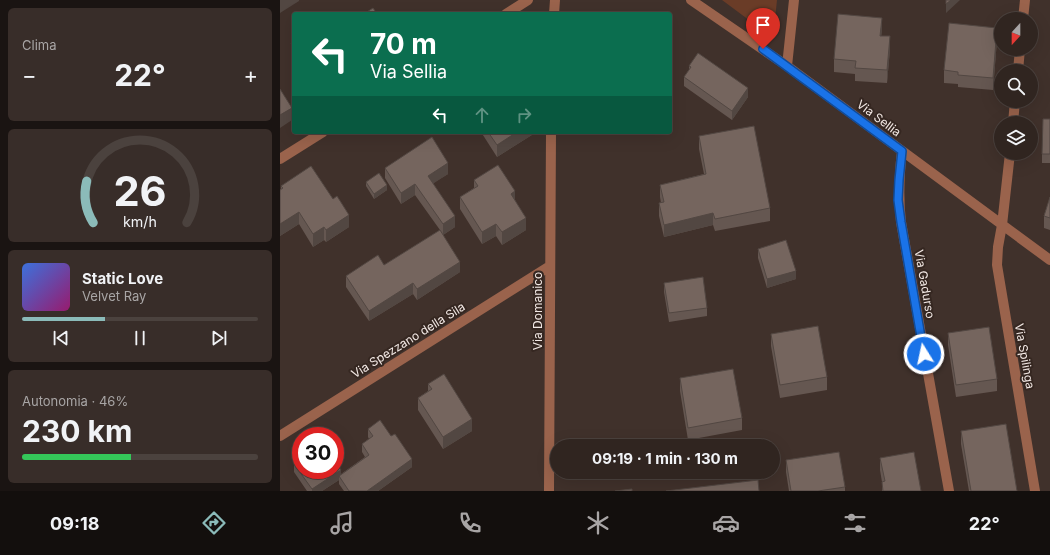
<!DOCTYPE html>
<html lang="it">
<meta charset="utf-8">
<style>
:root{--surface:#302520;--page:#382d29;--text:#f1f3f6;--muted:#a8a5a5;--line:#4b423e;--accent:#8bbbb9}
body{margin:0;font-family:Inter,sans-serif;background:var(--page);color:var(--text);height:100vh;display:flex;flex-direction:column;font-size:15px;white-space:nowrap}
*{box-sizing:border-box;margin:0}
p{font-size:13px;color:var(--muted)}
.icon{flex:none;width:22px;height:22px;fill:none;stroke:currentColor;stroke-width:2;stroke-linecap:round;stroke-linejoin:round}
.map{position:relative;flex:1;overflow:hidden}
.details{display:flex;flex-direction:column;gap:8px;padding:8px;background:#1a1412;width:280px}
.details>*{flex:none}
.hud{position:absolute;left:12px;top:12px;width:380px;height:122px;border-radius:4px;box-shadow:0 4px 16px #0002,0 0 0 1px var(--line);background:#0b6e4f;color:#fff;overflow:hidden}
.needle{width:26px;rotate:201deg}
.tools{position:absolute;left:714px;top:12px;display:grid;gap:8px}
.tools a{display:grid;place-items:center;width:44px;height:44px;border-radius:50%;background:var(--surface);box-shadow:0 4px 16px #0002,0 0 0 1px var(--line);font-size:20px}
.speed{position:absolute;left:12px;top:427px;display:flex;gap:8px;font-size:20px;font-weight:700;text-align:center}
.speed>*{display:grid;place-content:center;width:52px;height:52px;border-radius:50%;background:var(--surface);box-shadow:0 4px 16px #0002,0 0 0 1px var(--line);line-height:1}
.speed .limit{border:6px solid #d22;background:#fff;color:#111}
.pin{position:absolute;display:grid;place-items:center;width:34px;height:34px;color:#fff;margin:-41px -17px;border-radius:50% 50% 50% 0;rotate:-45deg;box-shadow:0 0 4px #0007}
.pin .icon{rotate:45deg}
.me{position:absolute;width:44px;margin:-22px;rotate:350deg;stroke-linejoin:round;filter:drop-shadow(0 0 3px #0008)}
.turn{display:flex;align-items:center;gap:14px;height:84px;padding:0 12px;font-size:18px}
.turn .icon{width:52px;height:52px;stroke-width:2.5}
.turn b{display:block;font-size:28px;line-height:34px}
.lanes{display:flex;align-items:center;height:38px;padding:0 12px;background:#0003;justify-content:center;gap:20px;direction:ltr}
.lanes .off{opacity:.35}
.big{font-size:30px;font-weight:700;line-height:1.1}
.details .tile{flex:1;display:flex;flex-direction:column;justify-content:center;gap:6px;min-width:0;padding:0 14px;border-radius:6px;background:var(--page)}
.details .dial{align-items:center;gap:0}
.dial svg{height:104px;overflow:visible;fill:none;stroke:var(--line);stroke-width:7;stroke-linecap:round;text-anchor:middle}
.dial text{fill:var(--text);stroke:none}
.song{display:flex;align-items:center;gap:12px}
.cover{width:48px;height:48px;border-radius:6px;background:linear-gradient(135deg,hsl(220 70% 55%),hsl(320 70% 35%))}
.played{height:4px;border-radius:2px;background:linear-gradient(90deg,var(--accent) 35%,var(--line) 35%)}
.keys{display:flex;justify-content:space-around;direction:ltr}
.heat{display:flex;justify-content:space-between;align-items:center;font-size:22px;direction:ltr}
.charge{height:6px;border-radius:3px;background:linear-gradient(90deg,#34c759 46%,var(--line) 0)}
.trip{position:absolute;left:270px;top:439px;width:230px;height:40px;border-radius:20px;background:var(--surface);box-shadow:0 4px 16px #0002,0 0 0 1px var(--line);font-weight:700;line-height:40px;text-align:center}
.menu{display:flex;height:64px;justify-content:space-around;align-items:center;background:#130f0d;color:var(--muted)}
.menu .icon{width:28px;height:28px}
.menu .on{color:var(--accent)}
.menu b{font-size:18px;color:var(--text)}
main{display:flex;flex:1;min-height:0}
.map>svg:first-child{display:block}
</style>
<main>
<section class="details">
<div class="tile"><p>Clima</p>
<div class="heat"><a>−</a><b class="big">22°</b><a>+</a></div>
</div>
<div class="tile dial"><svg viewBox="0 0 100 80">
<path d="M14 69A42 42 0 1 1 86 69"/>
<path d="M14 69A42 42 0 0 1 9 37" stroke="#8bbbb9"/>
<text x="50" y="56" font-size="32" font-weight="700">26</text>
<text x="50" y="72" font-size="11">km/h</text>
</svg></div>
<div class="tile">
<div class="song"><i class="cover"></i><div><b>Static Love</b><p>Velvet Ray</p></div></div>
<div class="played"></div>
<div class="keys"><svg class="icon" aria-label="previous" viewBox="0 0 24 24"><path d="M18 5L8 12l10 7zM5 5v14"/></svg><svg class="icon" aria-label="pause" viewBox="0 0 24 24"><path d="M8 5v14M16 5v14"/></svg><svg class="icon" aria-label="next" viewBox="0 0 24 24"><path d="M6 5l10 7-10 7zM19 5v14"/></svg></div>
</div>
<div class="tile"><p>Autonomia · 46%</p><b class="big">230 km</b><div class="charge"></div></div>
</section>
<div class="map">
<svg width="770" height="491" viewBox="0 0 770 491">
<rect width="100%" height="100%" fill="#40312b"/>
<path fill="#6a3c27" d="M442 0H497L494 29 492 32 489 33 485 32Z"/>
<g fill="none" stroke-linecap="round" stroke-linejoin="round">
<path stroke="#9a634c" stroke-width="10" d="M411 0 507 66 770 260
M226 14 248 0
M274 14 275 0
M743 19 745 0
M507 66 514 0
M738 71 740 49
M733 123 735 101
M622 151C619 176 618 197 621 222L669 491
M730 153 722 225 718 247 717 265 755 491
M0 159 43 132
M0 436 270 266
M269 491 271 132"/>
</g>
<path fill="#655751" d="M602 30 601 36 610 49 607 83 575 81V74L554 72V59Z
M717 40 713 90 678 87V84L664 83V70Z
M14 41V57L11 52V43Z
M409 66 468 97 452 120 404 86V77L409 70Z
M770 119V163H762V154Z
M201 132H255V133L217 157Z
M419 136 490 208V221L435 231 433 225 384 237 379 216V203H381L380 197V185L424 174 419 149Z
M105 168 168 174 153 183 175 227 163 235 180 272 137 300 133 294 89 321 66 287V276L104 265 160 230 135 195 121 204 105 178Z
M194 180 235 200 246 230 222 245 216 236 202 244 180 209V197L194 188Z
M86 182 107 190 94 199 86 186Z
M1 186 69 227 46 242 44 240 33 247 19 224 0 236V190L1 189Z
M770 197V230L764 228V216Z
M478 249 516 279 487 288 478 258Z
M384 283 427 308V316L389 322 384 292Z
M668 333 717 379V391L676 397 668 345Z
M491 334 547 377V390L500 398 491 346Z
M400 378 462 418V430L408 440 400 391Z
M148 384 192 431 163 449 138 410V398L148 391Z
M88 429 132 467 98 491H64L59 484V480L42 491H27L14 472V464L61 474 85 457 82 452V444L89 439 88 437Z
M681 431 737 491H689L681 444Z
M600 458 641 491H602V482L600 470Z
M506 460 565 487V491H509L506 472Z"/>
<path fill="#524742" d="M0 0H19V1L0 13Z
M671 0H680L666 13V4Z
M602 18V30L600 48V36Z
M717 28V40L713 90V78Z
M610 36V49L607 83V70Z
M468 88V97L452 120V111Z
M12 108V120L0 128V115Z
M237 132H255V133L217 157V145Z
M168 163V174L148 187V176Z
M135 184V195L121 204V193Z
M107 185V190L94 199V194Z
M235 191V204L231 194Z
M19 212V224L0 236V224Z
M433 213V225L384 237V225Z
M69 215V227L46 242V230Z
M175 216V227L163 235V224Z
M246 218V230L222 245V232Z
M216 224V236L202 244V232Z
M44 227V240L33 247V234Z
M180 262V272L137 300V289Z
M516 271V279L487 288V279Z
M133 283V294L89 321V311Z
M192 419V431L163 449V437Z
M132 459V467L98 491H87Z
M61 470V479L59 476V480L42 491H32V489Z"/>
<path fill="#75655e" stroke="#524742" d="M666 0H671L666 4Z
M93 8 97 14H84Z
M558 14 602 18 600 36H610L607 70 575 68 576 61 554 59Z
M669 23 717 28 713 78 678 75V72L664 70Z
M14 41V48L11 43Z
M418 53 468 88 452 111 404 77 411 67 409 66Z
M0 89 12 108 0 115Z
M763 119H770V154H762Z
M474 126 490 208 435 219 433 213 384 225 379 203 384 202 380 185 426 174 419 136Z
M208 132H237L217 145Z
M152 137 168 163 148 176 175 216 163 224 135 184 121 193 105 168Z
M218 165 235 191 231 194 246 218 222 232 216 224 202 232 180 197 198 186 194 180Z
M31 166 53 199 57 196 69 215 46 230 44 227 33 234 19 212 0 224V190L3 188 1 186Z
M99 173 107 185 94 194 86 182Z
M770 197V218L764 216Z
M160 230 180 262 137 289 133 283 89 311 66 276 98 255 104 265Z
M506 240 516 271 487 279 478 249Z
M423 277 427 308 389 313 384 283Z
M538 326 547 377 500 385 491 334Z
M709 327 717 379 676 385 668 333Z
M453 369 462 418 408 428 400 378Z
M164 374 192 419 163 437 138 398 152 389 148 384Z
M100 420 111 436 115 434 132 459 87 491H69L59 476 89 455 82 444 93 436 88 429Z
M726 424 737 491H691L681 431Z
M559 452 565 487 538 491H511L506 460Z
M634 452 641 491H603L602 482 605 481 600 458Z
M21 459V470H55V461L61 470 32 489 14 464Z
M478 480 479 491H386Z
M352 489V491H335Z"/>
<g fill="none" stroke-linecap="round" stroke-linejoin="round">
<g stroke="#114b97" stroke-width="10">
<path id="route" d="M483 49 622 151 619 180 618 200 621 222 644 354"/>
</g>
<use href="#route" stroke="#1a73e8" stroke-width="7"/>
</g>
<g text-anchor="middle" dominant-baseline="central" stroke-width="4" stroke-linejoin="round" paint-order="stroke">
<g font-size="12" fill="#f3e9e5" stroke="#352721">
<text transform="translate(599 118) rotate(37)">Via Sellia</text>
<text transform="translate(645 284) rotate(80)">Via Gadurso</text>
<text transform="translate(257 311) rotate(-90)">Via Domanico</text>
<text transform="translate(128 340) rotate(-32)">Via Spezzano della Sila</text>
<text transform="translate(745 356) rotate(80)">Via Spilinga</text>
</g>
</g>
</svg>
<div class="tools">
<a><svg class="needle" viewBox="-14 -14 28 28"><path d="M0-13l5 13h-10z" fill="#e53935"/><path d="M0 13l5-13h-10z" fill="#a8a5a5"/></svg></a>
<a><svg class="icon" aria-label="search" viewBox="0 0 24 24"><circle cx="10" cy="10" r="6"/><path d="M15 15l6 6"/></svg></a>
<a><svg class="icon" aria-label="layers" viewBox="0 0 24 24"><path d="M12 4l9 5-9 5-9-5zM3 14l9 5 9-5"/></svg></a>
</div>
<div class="speed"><div class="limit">30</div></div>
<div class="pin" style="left:483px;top:49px;background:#d93025"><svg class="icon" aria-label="arrive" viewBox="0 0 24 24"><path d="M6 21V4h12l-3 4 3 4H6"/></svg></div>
<svg class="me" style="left:644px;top:354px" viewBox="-20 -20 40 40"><circle r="17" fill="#1a73e8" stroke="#fff" stroke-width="3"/><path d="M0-11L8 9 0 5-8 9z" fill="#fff"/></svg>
<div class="trip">09:19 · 1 min · 130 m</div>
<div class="hud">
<div class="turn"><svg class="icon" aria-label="left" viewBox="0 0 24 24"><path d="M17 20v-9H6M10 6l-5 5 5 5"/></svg><div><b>70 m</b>Via Sellia</div></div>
<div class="lanes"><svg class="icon" aria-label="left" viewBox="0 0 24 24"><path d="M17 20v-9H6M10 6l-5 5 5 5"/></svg><svg class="icon off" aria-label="ahead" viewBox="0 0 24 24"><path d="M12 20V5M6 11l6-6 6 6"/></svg><svg class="icon off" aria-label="right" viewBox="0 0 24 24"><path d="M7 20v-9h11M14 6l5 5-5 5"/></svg></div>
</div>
</div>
</main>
<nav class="menu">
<b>09:18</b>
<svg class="icon on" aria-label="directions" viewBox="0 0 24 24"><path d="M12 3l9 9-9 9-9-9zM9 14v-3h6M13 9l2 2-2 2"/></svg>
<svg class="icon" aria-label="music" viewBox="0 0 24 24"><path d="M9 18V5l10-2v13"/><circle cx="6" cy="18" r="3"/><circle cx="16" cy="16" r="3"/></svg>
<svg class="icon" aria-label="phone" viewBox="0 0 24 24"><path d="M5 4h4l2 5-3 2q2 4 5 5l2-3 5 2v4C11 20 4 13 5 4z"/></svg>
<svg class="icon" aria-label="climate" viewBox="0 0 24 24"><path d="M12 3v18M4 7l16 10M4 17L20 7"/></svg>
<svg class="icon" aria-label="car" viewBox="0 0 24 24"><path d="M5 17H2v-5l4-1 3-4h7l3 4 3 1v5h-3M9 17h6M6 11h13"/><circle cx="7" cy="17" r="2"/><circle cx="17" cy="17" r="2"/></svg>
<svg class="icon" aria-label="filters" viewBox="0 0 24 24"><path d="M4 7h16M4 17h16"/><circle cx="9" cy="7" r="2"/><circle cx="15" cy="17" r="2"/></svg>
<b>22°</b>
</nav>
